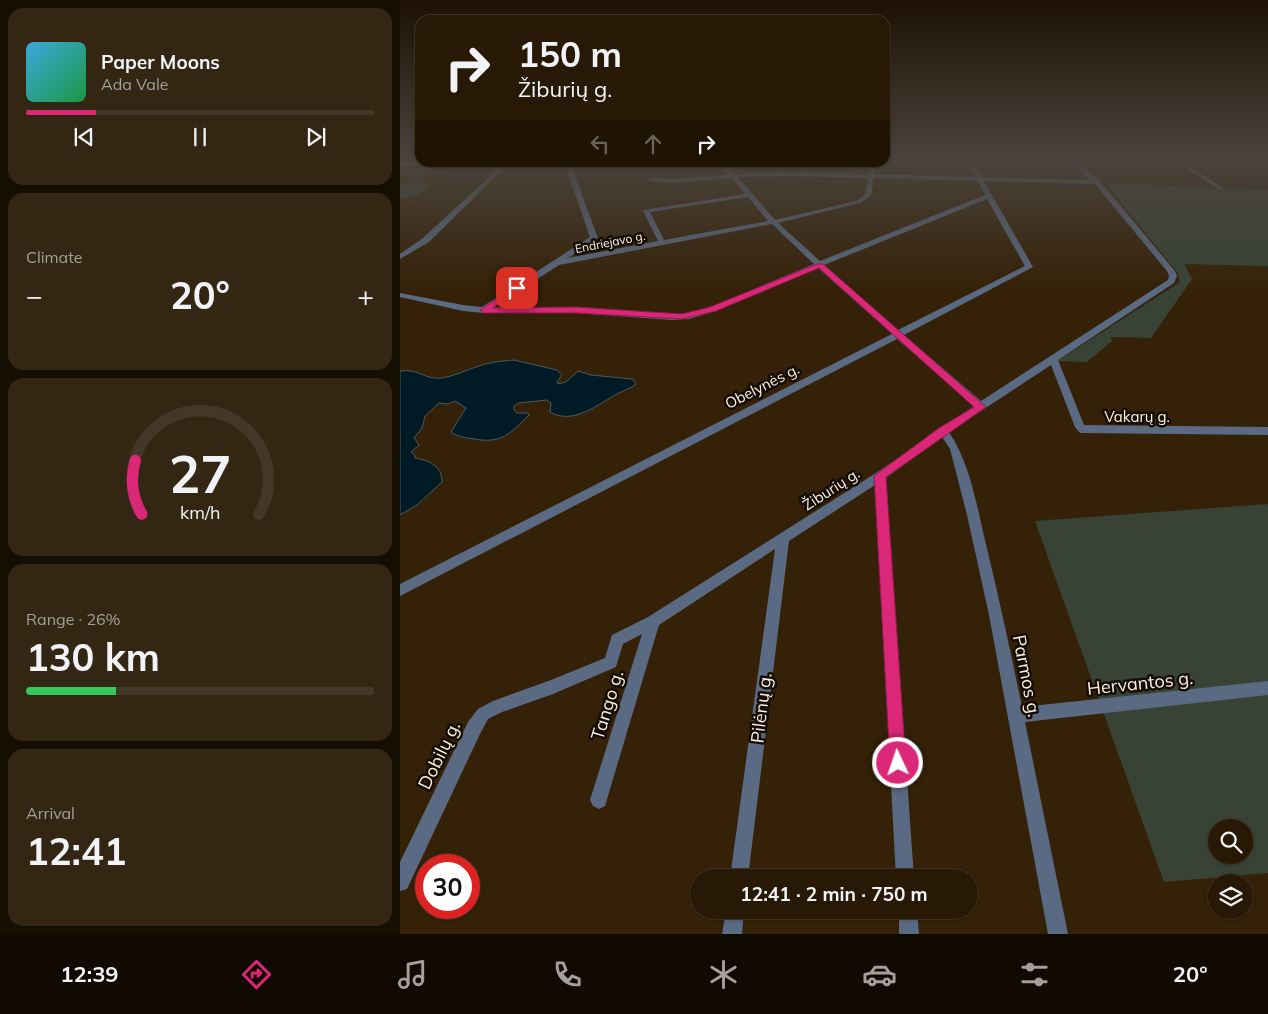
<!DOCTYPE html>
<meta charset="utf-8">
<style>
:root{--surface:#271905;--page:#332613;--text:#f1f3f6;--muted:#a4a09a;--line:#433827;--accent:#db2777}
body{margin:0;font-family:Mulish,sans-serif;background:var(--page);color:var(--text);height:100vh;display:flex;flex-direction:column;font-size:19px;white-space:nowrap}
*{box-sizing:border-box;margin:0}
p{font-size:16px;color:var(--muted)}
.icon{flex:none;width:28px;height:28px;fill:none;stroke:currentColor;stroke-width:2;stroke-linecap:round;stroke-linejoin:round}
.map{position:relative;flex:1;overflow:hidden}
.side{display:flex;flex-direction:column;gap:8px;padding:8px;background:#150e03;width:400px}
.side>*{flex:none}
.hud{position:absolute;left:15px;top:15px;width:475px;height:152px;border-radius:15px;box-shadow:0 1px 4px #0004,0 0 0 1px var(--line);background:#271905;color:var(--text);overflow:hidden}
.buttons{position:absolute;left:808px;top:819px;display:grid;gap:10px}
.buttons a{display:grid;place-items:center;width:45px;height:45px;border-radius:50%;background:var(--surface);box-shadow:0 1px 4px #0004,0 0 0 1px var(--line);font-size:25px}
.speed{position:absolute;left:15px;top:854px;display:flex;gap:10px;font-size:25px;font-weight:700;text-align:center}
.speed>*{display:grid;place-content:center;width:65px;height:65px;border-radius:50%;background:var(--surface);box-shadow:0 1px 4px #0004,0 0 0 1px var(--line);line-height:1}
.speed .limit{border:8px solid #d22;background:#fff;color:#111}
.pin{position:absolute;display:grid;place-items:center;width:42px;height:42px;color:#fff;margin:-21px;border-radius:10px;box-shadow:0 2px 8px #0006}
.me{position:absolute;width:55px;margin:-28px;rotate:357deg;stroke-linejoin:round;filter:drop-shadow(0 0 4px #0008)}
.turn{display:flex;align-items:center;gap:18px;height:105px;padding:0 20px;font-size:22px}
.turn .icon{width:65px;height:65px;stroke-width:2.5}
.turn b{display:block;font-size:35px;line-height:42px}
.lanes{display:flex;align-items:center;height:48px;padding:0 20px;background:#0003;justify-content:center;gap:25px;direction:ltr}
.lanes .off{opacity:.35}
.big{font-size:38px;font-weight:700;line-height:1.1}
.side .card{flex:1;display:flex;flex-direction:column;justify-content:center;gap:8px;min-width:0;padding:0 18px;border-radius:15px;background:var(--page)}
.side .dial{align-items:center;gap:0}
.dial svg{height:130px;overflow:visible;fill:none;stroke:var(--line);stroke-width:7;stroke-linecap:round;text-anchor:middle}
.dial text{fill:var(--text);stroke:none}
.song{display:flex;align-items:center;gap:15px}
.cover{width:60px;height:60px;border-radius:8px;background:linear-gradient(135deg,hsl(200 70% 55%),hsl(140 70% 35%))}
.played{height:5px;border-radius:2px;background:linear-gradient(90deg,var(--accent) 20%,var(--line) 20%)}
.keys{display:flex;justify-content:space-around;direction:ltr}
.heat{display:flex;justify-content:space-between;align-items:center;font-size:28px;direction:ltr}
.charge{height:8px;border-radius:4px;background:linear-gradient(90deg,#34c759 26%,var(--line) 0)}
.trip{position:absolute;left:290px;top:869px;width:288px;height:50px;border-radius:25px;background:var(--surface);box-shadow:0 1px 4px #0004,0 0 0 1px var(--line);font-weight:700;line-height:50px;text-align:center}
.tab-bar{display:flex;height:80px;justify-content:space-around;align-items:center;background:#100a02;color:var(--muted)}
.tab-bar .icon{width:35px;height:35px}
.tab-bar .on{color:var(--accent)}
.tab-bar b{font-size:22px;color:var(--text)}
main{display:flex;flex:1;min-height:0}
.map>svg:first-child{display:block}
</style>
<main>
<section class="side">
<div class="card">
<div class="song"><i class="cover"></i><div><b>Paper Moons</b><p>Ada Vale</p></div></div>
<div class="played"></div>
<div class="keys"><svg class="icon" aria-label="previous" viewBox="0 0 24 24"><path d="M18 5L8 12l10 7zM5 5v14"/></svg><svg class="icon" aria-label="pause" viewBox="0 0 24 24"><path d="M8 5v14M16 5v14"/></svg><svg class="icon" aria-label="next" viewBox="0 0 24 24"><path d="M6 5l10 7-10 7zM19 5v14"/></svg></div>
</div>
<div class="card"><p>Climate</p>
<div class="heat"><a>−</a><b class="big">20°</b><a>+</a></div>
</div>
<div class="card dial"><svg viewBox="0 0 100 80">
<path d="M14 69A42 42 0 1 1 86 69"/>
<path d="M14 69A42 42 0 0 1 10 36" stroke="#db2777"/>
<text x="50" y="56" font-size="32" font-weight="700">27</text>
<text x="50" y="72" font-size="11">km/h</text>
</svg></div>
<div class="card"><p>Range · 26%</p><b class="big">130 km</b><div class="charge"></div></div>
<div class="card"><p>Arrival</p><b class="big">12:41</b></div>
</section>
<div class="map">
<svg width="868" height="934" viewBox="0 0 868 934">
<rect width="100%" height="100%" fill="#342107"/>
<path fill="#3e2603" d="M60 163 34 184 0 211V169Z"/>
<path fill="#384336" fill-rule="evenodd" d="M34 165V168L20 177 8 180 9 176H0V169Z
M16 181 34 184 18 196 0 198V185Z
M705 183 868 190V266L784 264 792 279 751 338 711 337 712 341 687 362 657 361 780 282 777 272Z
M868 504V873L764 882 635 521ZM816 828H844V855H816Z"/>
<path fill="#001b25" stroke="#4c5b5e" d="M114 360 157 370 162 375 157 382 158 384 166 382 178 371 191 375 232 379 236 384C230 389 222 391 215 395 196 406 172 425 150 412L151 403 147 400 118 403 114 406V410L117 413H128L129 415C110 434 101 444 74 439 66 438 58 437 51 432L66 408 55 401 48 404 39 403 25 416 22 428 14 438 19 445 11 452 14 454 15 458C29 460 42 466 42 482L17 505 0 515V371C19 368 24 380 42 378 55 376 66 370 79 366 90 362 102 361 114 360Z"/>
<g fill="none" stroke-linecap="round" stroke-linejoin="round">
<path fill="#5a6a83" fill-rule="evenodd" d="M566 160H572L582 177 690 180 669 160H675L700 181 775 271 777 276 774 283 658 360 684 425 868 427V435L680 433 675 427 651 365 549 432C569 462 576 501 584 536 598 593 610 649 622 707L868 681V695L625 722 668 934H648L589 615 567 515 550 449 542 437 486 478 514 878H496L475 485 389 541 348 878H330L375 549 259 625 205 806 199 809 193 806 190 800 242 634 223 644 216 667 153 694 102 712 88 719 80 734 7 889 0 891V862L68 722 78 709 93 701 151 680 205 658 212 635 248 617 476 473 574 406 497 339 0 596V584L492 334 418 268 316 311 289 319 272 320 176 313H84L63 311 0 297V293L63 305 82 307 190 237 164 162H170L198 238 168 258 258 241 243 211 244 210 345 194 332 178 273 183 249 181V179L251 178 273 179 329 175 318 162H325L335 174 387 172 468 174 470 162H476L474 174 575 177ZM387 176 468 178 465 195 456 201 375 220 338 177ZM474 178 578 181 585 195 420 261 378 223 460 203 471 196ZM584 181 695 184 767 271 769 276 768 280 581 401 504 335 633 267ZM348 197 368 221 264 240 250 212ZM587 199 625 266 498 330 424 265ZM372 224 414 264 310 307 288 313 272 314 176 307H94L159 265Z
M773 160H780L823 188 818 189Z
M855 160H861L868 165V170Z
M95 162H101L100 170 94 178 29 242 0 259V254L23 238 90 176 94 170Z
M326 910H344L342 934H322Z
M499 910H517L519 934H499Z"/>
<path fill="#8daee3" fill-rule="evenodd" d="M20 160 22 163 0 167V163Z"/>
</g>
<linearGradient id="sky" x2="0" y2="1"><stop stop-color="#1d1204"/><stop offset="0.55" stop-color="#4a433c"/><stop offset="1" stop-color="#4a433c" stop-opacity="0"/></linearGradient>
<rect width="868" height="290" fill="url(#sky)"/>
<path fill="#db2777" stroke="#8e194d" d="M417 264H423L586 407 486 477 506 763 504 768 498 771 492 768 490 763 474 476 539 428 574 407 419 268 316 311 282 319 176 313H84L80 310 117 285 120 286V289L93 308 176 307 282 314 310 307Z"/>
<g text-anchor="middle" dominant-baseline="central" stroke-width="5" stroke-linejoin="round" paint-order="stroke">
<g font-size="12" fill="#fef1e2" stroke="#150d04">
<text transform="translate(210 242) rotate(-11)">Endriejavo g.</text>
</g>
<g font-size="15" fill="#fef1e2" stroke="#150d04">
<text transform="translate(362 386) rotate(-27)">Obelynės g.</text>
<text x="737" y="416">Vakarų g.</text>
<text transform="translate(431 489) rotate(-33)">Žiburių g.</text>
</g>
<g font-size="18" fill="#fef1e2" stroke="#150d04">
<text transform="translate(627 676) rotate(79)">Parmos g.</text>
<text transform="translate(740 683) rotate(-6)">Hervantos g.</text>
<text transform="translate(207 705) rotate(-73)">Tango g.</text>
<text transform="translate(361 708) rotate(-83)">Pilėnų g.</text>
<text transform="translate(39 755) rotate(-64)">Dobilų g.</text>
</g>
</g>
</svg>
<div class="buttons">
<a><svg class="icon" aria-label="search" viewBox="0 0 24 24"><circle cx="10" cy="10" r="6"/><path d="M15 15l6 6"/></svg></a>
<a><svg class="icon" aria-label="layers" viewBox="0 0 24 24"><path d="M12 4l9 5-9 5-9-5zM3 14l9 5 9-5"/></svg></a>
</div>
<div class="speed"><div class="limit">30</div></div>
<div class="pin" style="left:117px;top:288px;background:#d93025"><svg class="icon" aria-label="arrive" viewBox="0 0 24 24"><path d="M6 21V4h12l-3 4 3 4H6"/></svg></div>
<svg class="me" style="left:498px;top:763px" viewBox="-20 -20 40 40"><circle r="17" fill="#db2777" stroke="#fff" stroke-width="3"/><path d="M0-11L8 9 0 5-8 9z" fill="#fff"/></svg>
<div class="trip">12:41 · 2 min · 750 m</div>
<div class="hud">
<div class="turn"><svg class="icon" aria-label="right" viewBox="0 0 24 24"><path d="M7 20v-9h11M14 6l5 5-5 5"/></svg><div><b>150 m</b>Žiburių g.</div></div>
<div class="lanes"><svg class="icon off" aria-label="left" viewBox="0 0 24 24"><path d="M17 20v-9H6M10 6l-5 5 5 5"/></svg><svg class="icon off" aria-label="ahead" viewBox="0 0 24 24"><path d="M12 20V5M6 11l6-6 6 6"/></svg><svg class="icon" aria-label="right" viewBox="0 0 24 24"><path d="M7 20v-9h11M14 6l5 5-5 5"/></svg></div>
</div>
</div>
</main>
<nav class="tab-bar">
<b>12:39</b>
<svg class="icon on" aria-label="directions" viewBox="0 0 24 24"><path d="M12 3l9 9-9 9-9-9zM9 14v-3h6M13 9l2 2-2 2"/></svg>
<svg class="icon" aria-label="music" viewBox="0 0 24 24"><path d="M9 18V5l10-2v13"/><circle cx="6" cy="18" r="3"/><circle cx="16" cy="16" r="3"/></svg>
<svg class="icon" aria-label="phone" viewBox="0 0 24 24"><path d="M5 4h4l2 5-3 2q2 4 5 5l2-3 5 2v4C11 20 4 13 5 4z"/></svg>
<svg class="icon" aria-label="climate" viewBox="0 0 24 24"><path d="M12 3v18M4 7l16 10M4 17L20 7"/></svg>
<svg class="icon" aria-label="car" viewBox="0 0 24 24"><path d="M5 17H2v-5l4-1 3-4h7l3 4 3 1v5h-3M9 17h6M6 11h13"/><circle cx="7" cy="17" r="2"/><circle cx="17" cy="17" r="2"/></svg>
<svg class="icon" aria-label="filters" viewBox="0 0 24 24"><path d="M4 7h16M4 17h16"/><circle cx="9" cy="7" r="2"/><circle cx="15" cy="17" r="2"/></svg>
<b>20°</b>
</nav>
